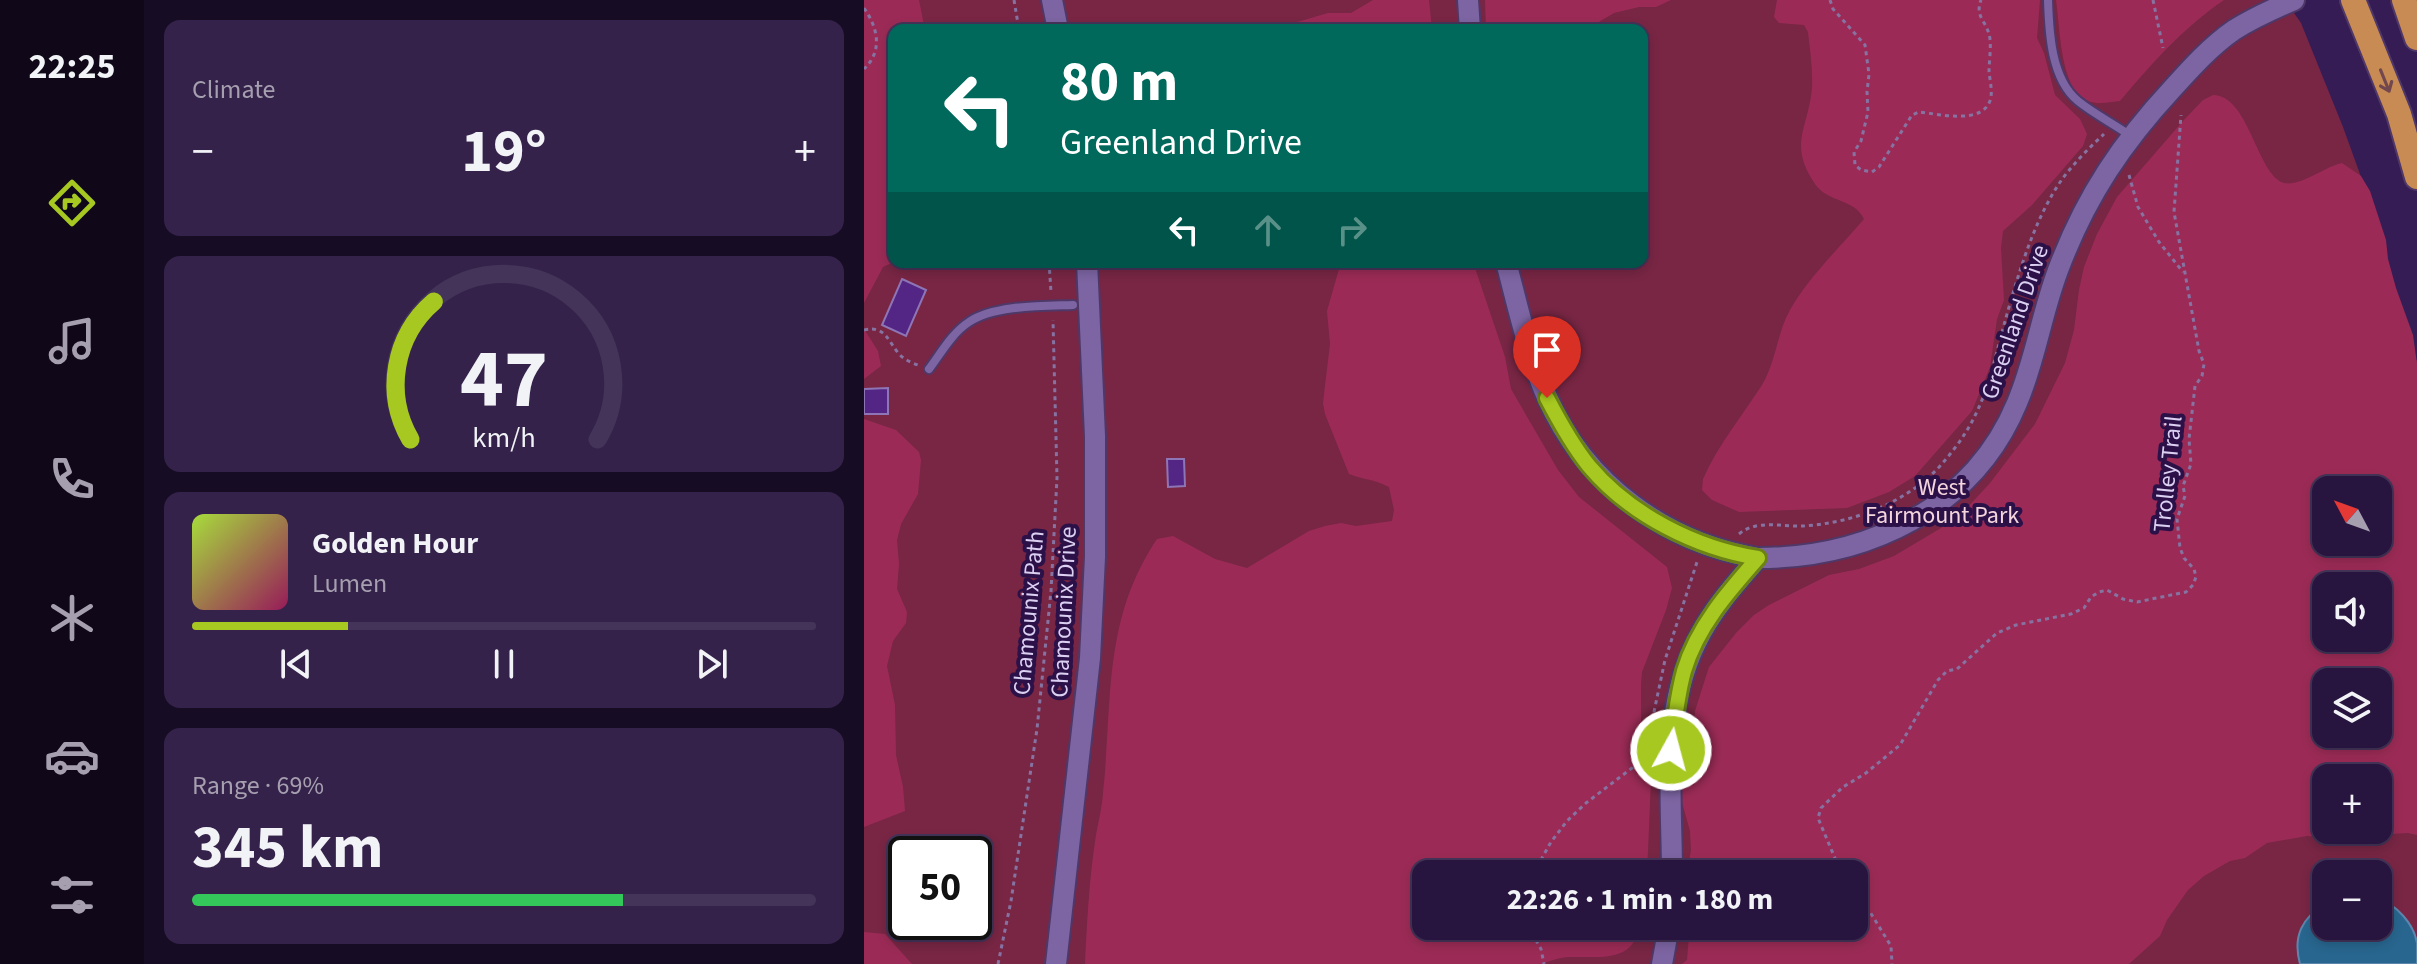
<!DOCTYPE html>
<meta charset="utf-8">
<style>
:root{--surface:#28153f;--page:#34224a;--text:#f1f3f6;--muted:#a59fb0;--line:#443459;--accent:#a6c820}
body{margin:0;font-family:"Source Sans 3",sans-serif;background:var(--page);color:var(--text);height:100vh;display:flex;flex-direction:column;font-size:30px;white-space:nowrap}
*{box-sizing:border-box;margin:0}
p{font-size:26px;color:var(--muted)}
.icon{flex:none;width:44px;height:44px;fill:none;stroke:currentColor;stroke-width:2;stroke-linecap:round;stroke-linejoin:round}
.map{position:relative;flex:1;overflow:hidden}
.sheet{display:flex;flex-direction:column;gap:20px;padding:20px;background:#160c23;width:720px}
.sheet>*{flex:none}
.guide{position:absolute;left:24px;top:24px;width:760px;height:244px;border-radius:16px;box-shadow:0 4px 12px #0003,0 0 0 2px var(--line);background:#00695c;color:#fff;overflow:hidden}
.needle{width:52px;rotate:311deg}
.fabs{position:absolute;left:1448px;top:476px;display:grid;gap:16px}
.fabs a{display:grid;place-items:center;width:80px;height:80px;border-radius:16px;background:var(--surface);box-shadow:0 4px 12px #0003,0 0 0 2px var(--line);font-size:40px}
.speed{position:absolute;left:24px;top:836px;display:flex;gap:16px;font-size:40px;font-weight:700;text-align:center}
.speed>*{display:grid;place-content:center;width:104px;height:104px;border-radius:50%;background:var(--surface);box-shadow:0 4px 12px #0003,0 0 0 2px var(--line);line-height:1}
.speed .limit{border:4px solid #111;border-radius:12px;background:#fff;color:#111}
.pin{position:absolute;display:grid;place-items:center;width:68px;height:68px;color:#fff;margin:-82px -34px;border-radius:50% 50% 50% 0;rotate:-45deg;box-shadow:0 0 8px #0007}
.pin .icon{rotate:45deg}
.me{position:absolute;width:88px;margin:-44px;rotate:7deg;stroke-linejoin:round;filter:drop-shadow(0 0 6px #0008)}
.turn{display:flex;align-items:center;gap:28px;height:168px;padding:0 40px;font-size:36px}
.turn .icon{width:104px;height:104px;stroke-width:2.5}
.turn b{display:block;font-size:56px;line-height:68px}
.lanes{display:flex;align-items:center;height:76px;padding:0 40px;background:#0003;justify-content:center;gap:40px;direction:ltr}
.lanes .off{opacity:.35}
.big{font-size:60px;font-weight:700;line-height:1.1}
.sheet .tile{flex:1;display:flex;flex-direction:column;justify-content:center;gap:12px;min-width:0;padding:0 28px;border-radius:16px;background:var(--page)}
.sheet .dial{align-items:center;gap:0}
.dial svg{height:208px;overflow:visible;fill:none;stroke:var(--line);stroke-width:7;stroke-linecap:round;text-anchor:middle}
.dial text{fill:var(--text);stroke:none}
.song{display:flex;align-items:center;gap:24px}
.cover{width:96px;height:96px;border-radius:12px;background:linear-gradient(135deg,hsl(80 70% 55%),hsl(330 70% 35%))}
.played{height:8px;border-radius:4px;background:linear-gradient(90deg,var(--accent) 25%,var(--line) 25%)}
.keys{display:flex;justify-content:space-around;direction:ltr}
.heat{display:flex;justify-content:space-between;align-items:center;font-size:44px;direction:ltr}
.charge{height:12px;border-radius:6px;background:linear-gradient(90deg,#34c759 69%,var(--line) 0)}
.trip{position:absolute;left:548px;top:860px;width:456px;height:80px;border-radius:16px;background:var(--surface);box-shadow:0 4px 12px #0003,0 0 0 2px var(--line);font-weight:700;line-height:80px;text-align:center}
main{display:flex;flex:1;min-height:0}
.dock{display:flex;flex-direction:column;width:144px;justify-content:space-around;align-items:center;background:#100819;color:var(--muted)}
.dock .icon{width:56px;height:56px}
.dock .current{color:var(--accent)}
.dock b{font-size:36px;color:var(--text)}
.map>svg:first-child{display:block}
</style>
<main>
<nav class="dock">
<b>22:25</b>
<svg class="icon current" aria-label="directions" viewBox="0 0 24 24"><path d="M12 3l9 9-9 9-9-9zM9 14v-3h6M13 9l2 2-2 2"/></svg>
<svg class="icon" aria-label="music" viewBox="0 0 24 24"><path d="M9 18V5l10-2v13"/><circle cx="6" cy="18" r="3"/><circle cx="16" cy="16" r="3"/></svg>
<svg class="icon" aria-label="phone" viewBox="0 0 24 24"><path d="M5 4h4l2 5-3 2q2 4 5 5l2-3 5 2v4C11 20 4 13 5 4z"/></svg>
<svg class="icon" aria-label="climate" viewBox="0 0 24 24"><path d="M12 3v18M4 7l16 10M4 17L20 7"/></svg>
<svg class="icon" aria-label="car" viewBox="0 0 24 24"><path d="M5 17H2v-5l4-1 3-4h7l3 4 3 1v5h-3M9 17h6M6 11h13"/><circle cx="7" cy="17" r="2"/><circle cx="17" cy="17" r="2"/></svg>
<svg class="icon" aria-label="filters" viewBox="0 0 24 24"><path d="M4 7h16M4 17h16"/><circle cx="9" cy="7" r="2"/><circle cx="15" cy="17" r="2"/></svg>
</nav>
<section class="sheet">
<div class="tile"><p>Climate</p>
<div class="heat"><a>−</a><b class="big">19°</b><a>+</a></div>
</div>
<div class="tile dial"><svg viewBox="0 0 100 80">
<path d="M14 69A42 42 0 1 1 86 69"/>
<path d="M14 69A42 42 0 0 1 23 16" stroke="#a6c820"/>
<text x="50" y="56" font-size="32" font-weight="700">47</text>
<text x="50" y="72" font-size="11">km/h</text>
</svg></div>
<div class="tile">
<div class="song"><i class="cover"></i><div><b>Golden Hour</b><p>Lumen</p></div></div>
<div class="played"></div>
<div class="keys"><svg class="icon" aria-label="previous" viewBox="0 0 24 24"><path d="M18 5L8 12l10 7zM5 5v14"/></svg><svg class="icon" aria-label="pause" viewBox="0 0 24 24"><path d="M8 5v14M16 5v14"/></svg><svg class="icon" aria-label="next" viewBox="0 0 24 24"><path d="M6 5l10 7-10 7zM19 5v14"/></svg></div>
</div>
<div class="tile"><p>Range · 69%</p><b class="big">345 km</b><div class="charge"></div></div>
</section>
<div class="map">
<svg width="1553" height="964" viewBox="0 0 1553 964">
<rect width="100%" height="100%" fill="#351c54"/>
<path fill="#782644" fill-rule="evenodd" d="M0 0H1421L1437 23 1479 127 1505 199 1533 331 1553 361V964H0ZM30 30H778V262H30ZM1462 490H1514V542H1462ZM1462 586H1514V638H1462ZM1462 682H1514V734H1462ZM1462 778H1514V830H1462ZM42 854H110V922H42ZM562 874H990V926H562ZM1462 874H1514V926H1462Z"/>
<path fill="#9b2b56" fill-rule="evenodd" d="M0 0H55L61 30H30V262L19 267 0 303Z
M509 0H565L568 30H406L464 13H487Z
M621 0H807L792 7H775L750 13 721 30H622Z
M913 0H1176L1173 38 1180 53 1191 95 1216 119 1223 134 1219 146 1168 205 1139 231 1137 248 1140 300 1133 319 1126 367 1108 411 1051 476 1025 492 983 508 875 512 848 500 838 490 839 479C854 445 878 416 898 385 912 362 913 333 926 310 944 278 976 247 1000 219 990 198 964 203 951 184 924 144 944 130 948 88 949 70 946 50 944 32L940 25 915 23 910 17Z
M1192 0H1360C1319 28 1288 63 1256 101 1246 102 1234 105 1224 101 1196 92 1196 25 1192 0Z
M1349 95C1385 95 1393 175 1420 183 1436 187 1462 166 1478 163L1497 176 1506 191 1522 240 1524 259 1532 288 1549 335 1553 364V835L1544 833 1507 835 1480 838 1443 836 1403 843 1381 858 1366 861 1340 876 1324 890 1303 920 1296 936 1265 964H818L823 960 825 935 823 926H990V874H823L827 850 826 831 817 799V787L828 759 831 711 845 667 872 633 890 615 905 605 965 575 995 569 1030 556 1082 525 1102 509 1126 483 1171 424 1201 363 1210 330 1215 290 1220 267 1233 234 1253 197 1319 121 1339 100ZM1514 490V542H1462V490ZM1514 586V638H1462V586ZM1514 682V734H1462V682ZM1514 778V830H1462V778Z
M477 262H609L641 357 647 389 694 470 715 497 803 567 808 588 802 610 778 672 777 684V728L773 739 785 769 787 779 783 874H562V926H775C770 964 734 956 703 957 695 958 685 961 678 964H221C223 923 225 882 231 842 233 826 238 810 239 793 249 702 238 621 293 539L309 536 351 559 383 568 445 531 461 526 477 523 492 526 528 521 530 510 525 487C510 479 501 480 485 474L461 414 459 403 466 344 463 311Z
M0 329 14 351 17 366 0 379Z
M0 419 32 430 55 452 57 460 54 494 37 524 33 540 35 564 33 589 43 612 42 623 29 641 23 666 31 705 32 755 39 787 41 811 0 827Z
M0 932 21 934 48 964H0Z"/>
<path fill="#28668f" stroke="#5e86ad" stroke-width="2" d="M1514 899C1532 904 1550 924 1553 943 1553 950 1553 957 1553 964H1436C1428 935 1439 918 1462 902V926H1514Z"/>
<path fill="#532585" stroke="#8e75b5" stroke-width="2" d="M38 279 62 290 42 336 18 325Z
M24 388V414H0V389Z
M303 459H320L321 486 304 487Z"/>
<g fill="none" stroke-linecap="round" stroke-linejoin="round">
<g stroke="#4f3868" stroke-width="12">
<path id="service" d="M1184 0C1185 32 1187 79 1214 101 1230 114 1250 124 1267 136
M65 369C77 353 88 333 105 322 130 305 179 306 209 305"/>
</g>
<g stroke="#4f3868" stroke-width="24">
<path id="tertiary" d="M188 0 194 30
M604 0 606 30
M642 262C654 307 664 354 683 397 721 484 802 543 894 558
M192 964 226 658 231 557V436L223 262"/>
</g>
<g stroke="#4f3868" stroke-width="24">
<path id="secondary" d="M808 874C808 796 797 715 832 643 847 611 871 584 894 558 1003 558 1109 509 1153 403 1172 359 1178 310 1196 265 1223 195 1258 143 1309 88 1328 67 1347 46 1370 30 1389 18 1409 9 1430 0
M798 964 805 926"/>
</g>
<g stroke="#4f3868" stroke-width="28">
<path id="motorway" d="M1489 0 1535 114 1553 177
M1540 0 1553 38"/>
</g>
<path stroke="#8673a1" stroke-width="3" stroke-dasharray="4 4" stroke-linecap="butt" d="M150 0 155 30
M966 0 969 9 1001 45 1005 74 1003 92 1004 112 997 141 990 152 991 165 997 170 1008 172 1015 167 1048 115 1055 112C1075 114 1122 126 1127 97 1128 89 1126 80 1125 72 1125 60 1128 45 1125 34 1121 20 1111 16 1117 0
M1289 0 1299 48
M0 8C14 28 19 51 0 69
M1265 175 1274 207 1295 242 1319 272
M185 262 187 292
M0 330C22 325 24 342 36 355 41 360 48 363 54 365
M875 534C893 519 918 527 939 526 989 523 1042 503 1076 466 1119 418 1124 384 1140 325 1153 278 1170 218 1199 178 1211 162 1225 148 1240 134
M669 874 687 842 703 821 722 803 768 768 776 756 784 740 801 660 833 562
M980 874 973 863 954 818 957 808 979 787 1002 773 1036 745 1074 680 1083 671 1093 669 1133 633 1152 625 1207 614 1220 608 1227 597 1235 592 1243 590 1259 599 1273 602 1322 592 1329 585 1332 577 1330 569 1320 558 1316 548 1313 519 1321 496 1319 486 1327 464 1325 439 1331 386 1338 376 1340 364 1335 351 1310 212 1317 115
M990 886 1027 946 1028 964
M664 926 677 949 680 964
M134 964 147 901 173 729 187 591 193 478 189 320"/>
<use href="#service" stroke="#7d65a3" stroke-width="8"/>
<use href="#tertiary" stroke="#7d65a3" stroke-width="20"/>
<use href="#secondary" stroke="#7d65a3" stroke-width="20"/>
<use href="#motorway" stroke="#c88b54" stroke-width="24"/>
</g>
<defs><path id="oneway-shaft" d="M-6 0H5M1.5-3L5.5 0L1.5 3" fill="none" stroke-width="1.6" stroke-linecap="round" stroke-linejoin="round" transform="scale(2)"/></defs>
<use stroke="#72484e" href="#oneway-shaft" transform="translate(1521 81) rotate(68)"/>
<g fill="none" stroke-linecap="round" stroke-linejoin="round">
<g stroke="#6c8215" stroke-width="20">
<path id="route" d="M683 398C695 421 708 445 725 466 766 515 832 548 894 558 864 592 833 627 820 671 813 697 810 724 807 750"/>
</g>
<use href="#route" stroke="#a6c820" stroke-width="14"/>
</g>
<g text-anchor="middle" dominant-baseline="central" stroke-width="8" stroke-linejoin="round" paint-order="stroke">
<g font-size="24" fill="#dcd0f2" stroke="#2c1149">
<text transform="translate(1151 322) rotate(-71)">Greenland Drive</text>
<text transform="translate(1304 474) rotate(-84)">Trolley Trail</text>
<text transform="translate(200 612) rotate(-87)">Chamounix Drive</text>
<text transform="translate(165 613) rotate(-85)">Chamounix Path</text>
</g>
<g font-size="24" fill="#f4d5dd" stroke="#2c1149">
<text x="1078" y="487">West<tspan x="1078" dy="28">Fairmount Park</tspan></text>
</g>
</g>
</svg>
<div class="fabs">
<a><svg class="needle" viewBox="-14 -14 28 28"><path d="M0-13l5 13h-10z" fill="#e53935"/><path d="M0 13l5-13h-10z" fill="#a59fb0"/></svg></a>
<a><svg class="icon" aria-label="sound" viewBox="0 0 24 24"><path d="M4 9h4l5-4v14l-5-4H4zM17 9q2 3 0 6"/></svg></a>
<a><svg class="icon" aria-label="layers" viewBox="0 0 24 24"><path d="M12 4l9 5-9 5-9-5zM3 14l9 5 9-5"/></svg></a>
<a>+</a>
<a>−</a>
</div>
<div class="speed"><div class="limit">50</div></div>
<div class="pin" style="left:683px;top:398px;background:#d93025"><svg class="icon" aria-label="arrive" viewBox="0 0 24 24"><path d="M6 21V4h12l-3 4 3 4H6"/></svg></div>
<svg class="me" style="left:807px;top:750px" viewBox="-20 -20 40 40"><circle r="17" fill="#a6c820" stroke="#fff" stroke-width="3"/><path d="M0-11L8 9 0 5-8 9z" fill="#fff"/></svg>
<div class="trip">22:26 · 1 min · 180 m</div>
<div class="guide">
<div class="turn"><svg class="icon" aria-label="left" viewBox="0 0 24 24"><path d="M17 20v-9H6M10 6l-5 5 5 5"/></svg><div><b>80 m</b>Greenland Drive</div></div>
<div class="lanes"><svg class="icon" aria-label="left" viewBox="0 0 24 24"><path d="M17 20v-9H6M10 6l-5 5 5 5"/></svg><svg class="icon off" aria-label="ahead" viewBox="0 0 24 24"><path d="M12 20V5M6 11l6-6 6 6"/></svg><svg class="icon off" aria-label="right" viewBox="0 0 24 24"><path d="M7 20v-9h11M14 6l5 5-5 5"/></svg></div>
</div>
</div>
</main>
